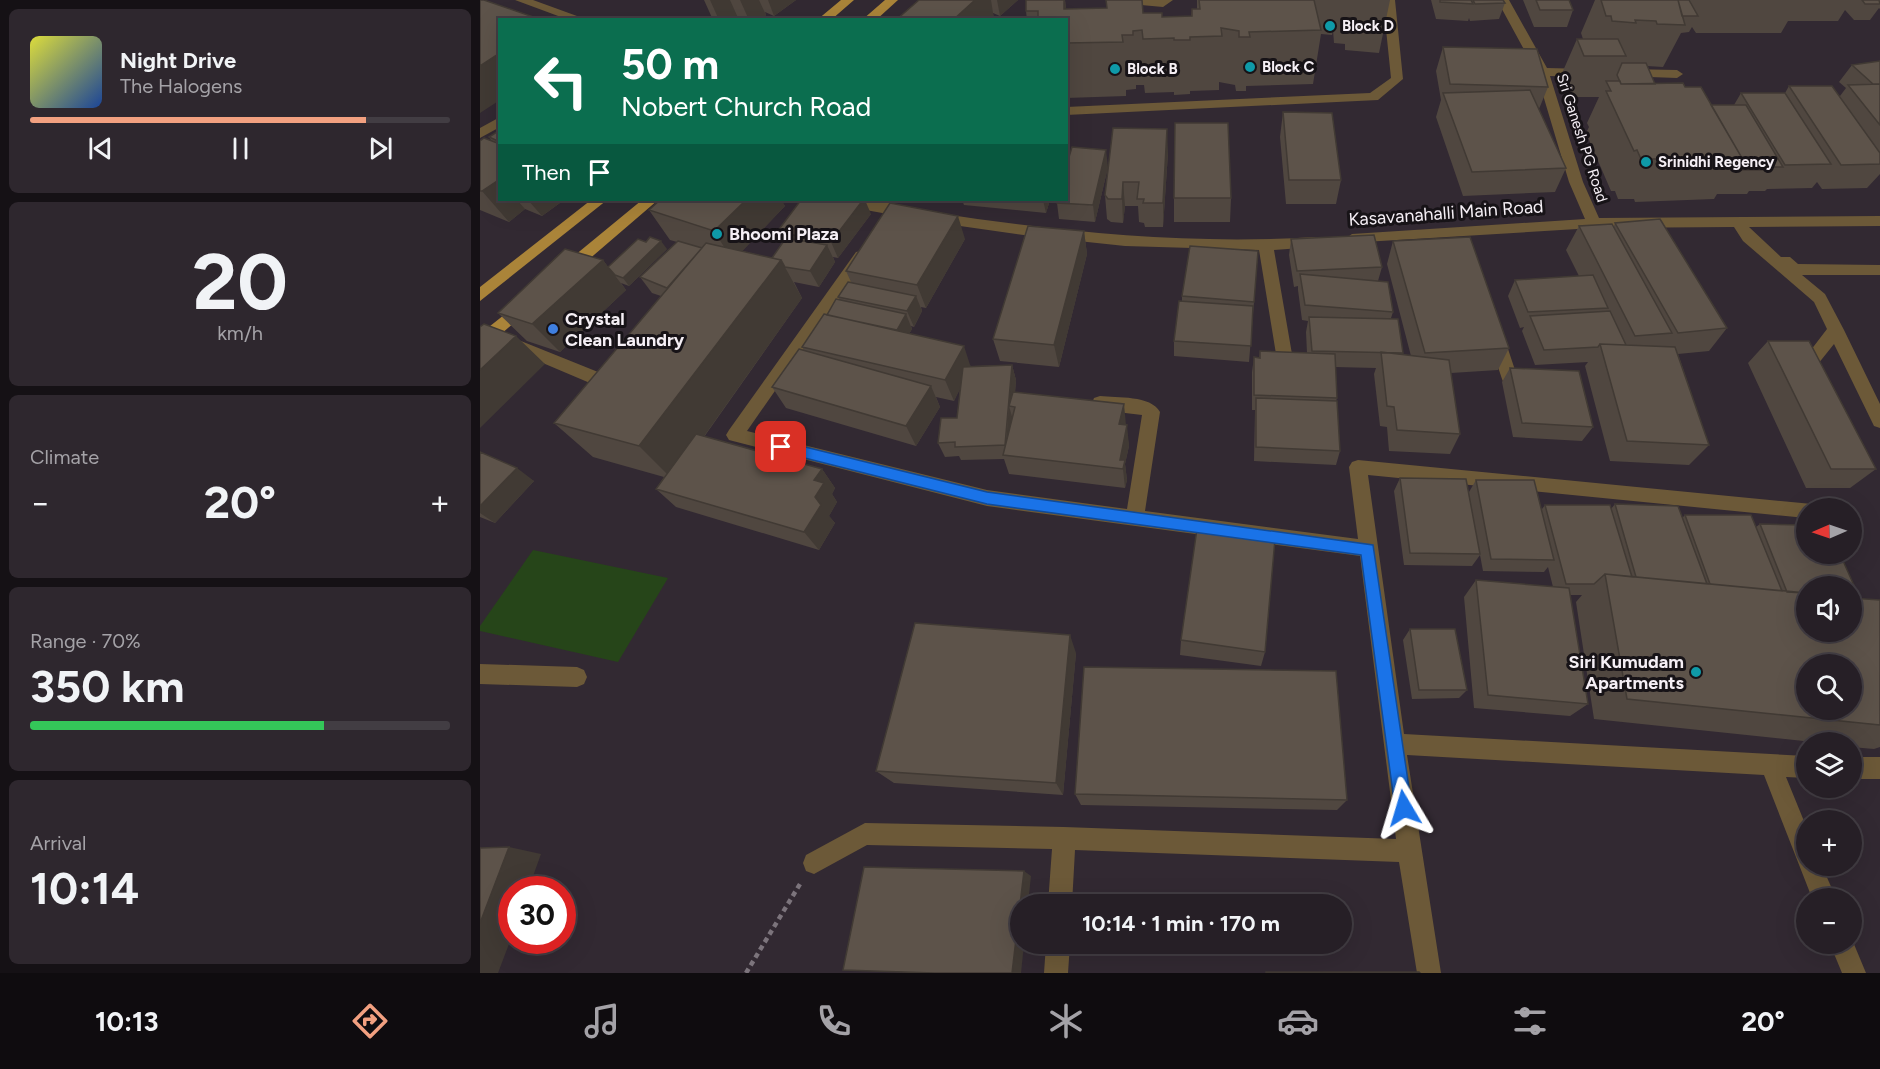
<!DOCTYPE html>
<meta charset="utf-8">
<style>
:root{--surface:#261f26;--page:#2e272e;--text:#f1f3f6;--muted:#a4a2a7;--line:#423d43;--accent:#f2a080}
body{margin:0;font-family:Figtree,sans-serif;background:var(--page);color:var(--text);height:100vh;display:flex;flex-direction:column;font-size:22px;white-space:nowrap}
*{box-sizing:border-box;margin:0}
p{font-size:20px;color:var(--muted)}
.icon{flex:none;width:33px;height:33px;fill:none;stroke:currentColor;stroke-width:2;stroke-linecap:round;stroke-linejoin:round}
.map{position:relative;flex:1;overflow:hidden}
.side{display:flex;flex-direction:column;gap:9px;padding:9px;background:#151115;width:480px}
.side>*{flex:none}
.top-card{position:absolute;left:18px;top:18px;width:570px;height:183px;border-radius:0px;box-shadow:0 6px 24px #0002,0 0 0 2px var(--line);background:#0b6e4f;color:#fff;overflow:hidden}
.needle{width:39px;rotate:268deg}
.fabs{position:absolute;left:1316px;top:498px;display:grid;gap:12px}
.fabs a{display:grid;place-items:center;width:66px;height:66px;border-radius:50%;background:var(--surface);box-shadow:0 6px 24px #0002,0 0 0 2px var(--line);font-size:30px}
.speed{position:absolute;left:18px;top:876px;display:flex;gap:12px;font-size:30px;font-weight:700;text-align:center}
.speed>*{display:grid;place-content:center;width:78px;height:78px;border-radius:50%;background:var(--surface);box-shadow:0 6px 24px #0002,0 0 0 2px var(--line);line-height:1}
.speed .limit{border:9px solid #d22;background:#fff;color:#111}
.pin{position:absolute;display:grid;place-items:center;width:51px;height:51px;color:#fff;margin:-26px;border-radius:12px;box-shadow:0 3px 9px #0006}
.me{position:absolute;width:66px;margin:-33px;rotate:353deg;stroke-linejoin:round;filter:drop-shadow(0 0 4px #0008)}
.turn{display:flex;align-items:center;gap:21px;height:126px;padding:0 24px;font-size:27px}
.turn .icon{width:78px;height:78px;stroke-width:2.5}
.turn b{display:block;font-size:42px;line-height:51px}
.then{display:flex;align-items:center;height:57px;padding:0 24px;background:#0003;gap:12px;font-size:22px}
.big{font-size:45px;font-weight:700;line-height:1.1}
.side .card{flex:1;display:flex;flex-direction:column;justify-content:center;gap:9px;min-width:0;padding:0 21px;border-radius:9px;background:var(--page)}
.side .dial{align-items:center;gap:0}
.dial b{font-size:78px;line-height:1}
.song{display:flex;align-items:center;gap:18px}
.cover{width:72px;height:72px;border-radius:9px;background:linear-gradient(135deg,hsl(60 70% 55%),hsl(220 70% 35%))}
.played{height:6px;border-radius:3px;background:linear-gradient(90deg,var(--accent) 80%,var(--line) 80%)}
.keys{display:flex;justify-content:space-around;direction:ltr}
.heat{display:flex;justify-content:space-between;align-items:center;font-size:33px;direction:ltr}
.charge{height:9px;border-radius:4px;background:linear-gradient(90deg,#34c759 70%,var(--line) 0)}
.trip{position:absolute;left:530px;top:894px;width:342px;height:60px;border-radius:30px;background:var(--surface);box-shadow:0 6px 24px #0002,0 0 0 2px var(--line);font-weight:700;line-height:60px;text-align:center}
.menu{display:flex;height:96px;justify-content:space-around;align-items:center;background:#0f0c0f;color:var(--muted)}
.menu .icon{width:42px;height:42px}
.menu .current{color:var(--accent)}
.menu b{font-size:27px;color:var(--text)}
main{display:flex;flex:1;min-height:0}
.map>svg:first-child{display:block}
</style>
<main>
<section class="side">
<div class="card">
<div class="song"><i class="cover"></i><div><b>Night Drive</b><p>The Halogens</p></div></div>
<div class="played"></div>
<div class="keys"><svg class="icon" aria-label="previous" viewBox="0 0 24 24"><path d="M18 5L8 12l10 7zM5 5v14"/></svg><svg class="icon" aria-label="pause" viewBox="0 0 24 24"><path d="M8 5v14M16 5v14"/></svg><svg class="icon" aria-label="next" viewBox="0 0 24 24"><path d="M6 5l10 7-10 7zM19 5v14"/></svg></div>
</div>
<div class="card dial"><b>20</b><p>km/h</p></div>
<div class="card"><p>Climate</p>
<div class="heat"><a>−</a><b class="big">20°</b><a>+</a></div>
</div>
<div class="card"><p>Range · 70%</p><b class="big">350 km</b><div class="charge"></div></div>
<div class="card"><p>Arrival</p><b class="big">10:14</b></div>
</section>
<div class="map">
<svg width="1400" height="973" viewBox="0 0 1400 973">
<rect width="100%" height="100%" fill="#322932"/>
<path fill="#264519" d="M53 550 188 578 138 662 0 631V626Z"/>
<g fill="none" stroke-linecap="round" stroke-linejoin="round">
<path stroke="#7c747c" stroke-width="4.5" stroke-dasharray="5 4" stroke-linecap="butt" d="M266 973 320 884"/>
<path fill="#6c5938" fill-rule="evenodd" d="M35 0H53L108 20H89Z
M633 0H693L683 7 639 3Z
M903 0H915L923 79 898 100 586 115V107L890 93 911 78Z
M1017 0H1029L1067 68 1106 69 1112 73 1106 77 1070 76 1103 182 1119 218 1400 216V226L1269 227 1301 257H1310L1318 264 1400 265V275H1322L1345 294 1364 330 1400 404V428L1394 426 1354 344 1338 364 1344 376 1342 381H1330L1321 363 1347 329 1334 302 1263 241 1254 227 1114 228 867 243 865 239 872 234 1105 219 1089 182 1057 75H1041L1035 71 1041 67 1054 68Z
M1146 69 1197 70 1203 74 1197 78 1142 76V70Z
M20 117V127L0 138V128Z
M351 200C367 198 427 201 437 213L430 218 358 205Z
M457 213C583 232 708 245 835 237L842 242 835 247 794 250 812 354 804 360 796 354 779 250 645 246 551 236 452 222 450 218 452 214Z
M381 251 386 252 388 256 386 260 267 431 507 490 647 509 662 415 620 410 614 408 612 403 614 398 620 396C637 398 671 395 680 412L665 511 878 539 869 467 872 462 878 460 1332 504 1334 508H1326V518L888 475 924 734 1326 756V778L1306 777 1326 826V866H1342L1356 898H1332L1284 775 927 755 961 973H937L919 862 595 850 592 904H568L572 849 387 845 334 874 326 871 323 863 326 855 385 823 584 827 916 839 880 556 507 506 249 440 246 435 249 430 376 252Z
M1016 331 1024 337 1038 379 1036 384H1024L1022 379 1008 337Z
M31 337 123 374 125 379 123 384 117 386 25 347 23 343Z
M0 664 97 667 104 670 107 677 104 684 97 687 0 684Z
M1371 757H1400V779H1371Z
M1371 937 1386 973H1362L1350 944H1371Z
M566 944H590L588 973H564Z"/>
<path fill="#aa8439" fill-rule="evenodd" d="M361 0H374L351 20H337Z
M405 0H418L396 20H382Z
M111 200H127L0 301V287Z
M162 200H178L93 273H83L80 269 83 265Z
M43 300 49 302 51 306 49 310 6 347 0 349V334Z"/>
</g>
<path fill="#504740" d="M224 0H316L294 16 285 12 286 15 281 20H233Z
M439 0H538L520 16 513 13 514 20H416Z
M546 0H585L586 9 663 13 682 17 711 16 712 9H717V0H910L899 53 865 50V44L854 43 853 30 852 35 841 34 833 84 766 86V91H756L755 85 739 82V90L710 91V94L694 95V92L665 93 664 85H656V89L646 90V96L586 98V20H547L546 11Z
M951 0H1023L1025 3 1019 19 990 21 989 18 988 21 956 19Z
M1043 0H1089L1093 10 1087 27H1054Z
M1115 0H1400V9L1399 8 1390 20H1374L1365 10 1358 21H1308L1301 33H1216L1212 27 1209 32 1201 33 1183 67 1167 66 1175 84 1205 87 1231 105H1254L1261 93H1305L1309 86 1360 96 1366 88 1359 82 1372 65 1400 61V174L1387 188 1342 189 1337 182 1332 188 1287 189 1285 191H1269L1267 194H1237L1234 199 1155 202 1154 199H1138L1135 191H1131L1106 133 1109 127 1107 123 1119 97H1086L1079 80 1097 39H1103L1101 33Z
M963 47 1068 87 1059 109 1086 168 1075 192 983 196 956 117 961 100 956 71Z
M803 112 861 180 856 204H806L800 137Z
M633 128 688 153 683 227H665L664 223 659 222 658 206H645L643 223 631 222 627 219 625 195Z
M20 130V200H84L62 216 45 209 29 222 0 210V141L12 142 9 137Z
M628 167 615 222 579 219 577 203Z
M694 198H751L750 222H694Z
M176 200H301L305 206 262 251 292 258 302 243 297 232 391 214 358 258 353 257 355 262 339 287 314 282 322 298 224 437 342 469 355 488 352 494 357 502 349 516 355 523 339 550 196 507 176 489 184 477 113 457 74 423 181 296 172 293 160 277 197 242 190 240 169 210 178 202Z
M456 200H482L480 202Z
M482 200H570L566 213 484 205Z
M1135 223 1247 328 1229 351 1198 354 1229 445 1209 465 1130 461 1105 366 1108 362 1055 365 1042 331 1044 327 1040 328 1028 296 1035 280 1099 276 1086 250 1099 226H1134Z
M604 231 607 254 579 367 520 361 513 339Z
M485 239 446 308 441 307 442 311 434 327 431 326 432 329 429 334 491 366 532 365 536 380 535 392 646 425 649 446 645 464 647 480 645 488 529 474 524 459 481 460 479 456 465 457 458 443 477 418 480 388 474 401 456 397 460 407 436 446 306 408 292 387 324 350 322 347 360 300 358 297 371 282 366 271Z
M811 239 902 267 898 281 913 312 911 318 923 353 922 355 931 356 907 264 913 241 1029 348 1018 370 971 373 980 434 970 454 909 451 907 427 900 426 894 374 896 368 855 367 857 398 856 401 860 451 856 465 774 461 775 410H772V372L774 357 779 358 780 351 827 353 826 332 828 321 822 320 818 290V286L814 287 809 255Z
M187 249 149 286 141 283 146 290 80 352 47 341 18 313 123 260 128 267Z
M702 296 774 302 769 362 694 356V341L702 301Z
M1288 341 1396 469 1370 488H1326L1268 363Z
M1030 368 1113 427 1102 441 1033 437 1022 382Z
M0 452 54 481 15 523 0 517Z
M920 478 989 492 996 480 1062 509 1065 505 1131 509 1135 504 1202 518 1205 515 1276 527 1280 524 1380 599 1400 600V747L1394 749 1371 747V742H1333L1114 719 1096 602 1102 595H1090L1108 704 1090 716 994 708 984 597 996 580 1073 587 1068 567 1064 572 1003 571 1000 555 992 566 924 565 914 491Z
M930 629 987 690 979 698 932 699 923 640Z
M701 640 785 652 781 666 700 655Z
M596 653 583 795 414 783 396 771Z
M595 794 867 800 857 810 601 805Z"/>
<path fill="#413a34" d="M230 0H250L259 20H239Z
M260 0H279L286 15 281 20H269Z
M288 0H316L294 16Z
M495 0H511L514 19 473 20Z
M517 0H538L520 16Z
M584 0H585L590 43 584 9Z
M20 53V100L0 113V66Z
M687 129 688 153 683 227V203Z
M626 150 628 167 615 222 613 205Z
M19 179 20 200H37L45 209 29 222 2 191Z
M643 182 645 206 643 223 642 199Z
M48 200H84L62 216Z
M266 200H301L305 206 253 261 234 231Z
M383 200H385L391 214 358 258 351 242Z
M563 200H570L566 213Z
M478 216 485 239 446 308 437 285Z
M604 231 607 254 579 367 574 345Z
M181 241 187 249 149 286 143 278Z
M347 245 355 262 339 287 330 271Z
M123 260 146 290 80 352 52 324Z
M301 260 322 298 193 480 159 446Z
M436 296 442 311 434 327 427 311Z
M426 314 432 329 423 345 417 330Z
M36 336 65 364 0 428V370Z
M484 346 491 368 474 401 465 380Z
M532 365 536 380 534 407 529 406 533 420 526 445Z
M451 386 460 407 436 446 426 426Z
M644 404 646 425 639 424Z
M647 425 649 446 645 464 647 480 645 488 643 469 640 460Z
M37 468 54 481 15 523 0 513V506Z
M342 469 355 488 352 494 357 502 349 516 355 523 339 550 324 532 335 497 334 480Z
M590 635 596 653 583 795 576 783Z
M29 847 61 854 48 890H32V936L18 973H0V923Z
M544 871 551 876 548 904H540V944H544L541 973H532Z"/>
<path fill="#5d534a" stroke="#413a34" stroke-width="1.5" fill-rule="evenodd" d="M0 0H4L62 20H20V53L0 66Z
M439 0H495L473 20H416Z
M546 0H584V9L627 8 626 0H662L663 13H682V17L712 16V9H720L719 0H834L841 30 769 32 770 37H759V31L741 28 742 36 710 37V40H694V38L663 39 662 30 653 31V35H642L643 42 586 43V20H558V11H546Z
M960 0H991L993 4 960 2Z
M993 0H1023L1025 3 995 4Z
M1056 0H1089L1093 10H1060Z
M1121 0H1198L1205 25 1177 24 1176 21 1155 20 1156 23 1132 21 1131 16H1126Z
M1198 0H1209L1218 16H1202Z
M1382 0H1399L1400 4H1385Z
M1097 39H1138L1146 56H1104Z
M963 47 1057 49 1068 87 970 84Z
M1400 61V84H1393L1372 65Z
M1142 63H1166L1175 84H1141L1137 75Z
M1126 81H1140L1141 84 1203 83 1205 87H1221L1262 158 1179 161 1178 159H1161L1157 150 1154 151 1126 91H1131Z
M1400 84V125L1368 85Z
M1309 86H1352L1400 153V164L1361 165Z
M1050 90 1086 168 992 172 963 93Z
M1261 93H1305L1351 164 1305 165Z
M1231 105H1266L1303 167H1283L1284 170H1254L1262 158Z
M803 112 852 113 861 180H809Z
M695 123H748L751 198H694Z
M633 128 687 129 683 203H663L664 199H657L659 182H643L642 199H628L625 195Z
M20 130V142L9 137Z
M4 138 20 144V179L2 191H0V141Z
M592 147 626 150 613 205 577 203V200H586V167Z
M180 200H266L234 231 169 210Z
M321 200H383L351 242 297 232Z
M410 203 478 216 437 285 366 271Z
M1180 219 1247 328 1198 333 1135 223Z
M1132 224 1192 333 1155 336 1099 226Z
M548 226 604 231 574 345 513 339Z
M894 235 902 267 817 271 811 239Z
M170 237 181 241 143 278 135 275 128 267 158 239 166 242Z
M990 237 1029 348 945 353 913 241Z
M306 238 347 245 330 271 305 267 301 260 292 258Z
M198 241 222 248 187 288 160 277Z
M226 243 301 260 159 446 74 423Z
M710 246 778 251 774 302 702 296Z
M85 249 123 260 52 324 18 313Z
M820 274 908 282 913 312 825 305Z
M1113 275 1128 308 1048 312 1035 280Z
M368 282 436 296 427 311 358 297Z
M356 299 426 314 417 330 347 315Z
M699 301 773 306 771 346 694 341Z
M1130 311 1146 345 1120 344 1118 347 1064 350 1050 316Z
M344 314 484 346 465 380 322 347Z
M829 317 918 319 923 353 832 351Z
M4 324 36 336 0 370V327Z
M1288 341H1329L1396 469H1351Z
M1120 344 1195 347 1229 445 1147 441Z
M319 349 451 386 426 426 292 387Z
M780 351 855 354 857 398 774 395V357L780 358Z
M901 352 969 360 980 434 917 430 914 407 907 406Z
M532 365 525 445 475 447V442L458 443 461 418H477L483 367Z
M1030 368 1099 371 1113 427 1042 423Z
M533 392 644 404 639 424 647 425 640 460H645L643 469 523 455 535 407 529 406Z
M776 398 857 401 860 451 776 447Z
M216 434 342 469 334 480 344 483 335 497 341 505 324 532 176 489Z
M0 452 37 468 0 506Z
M920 478 986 479 1000 554 930 553Z
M996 480H1054L1074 560 1011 559Z
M1135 504 1198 506 1227 584 1156 577Z
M1065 505H1130L1152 577 1125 574 1114 584H1086Z
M1205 515H1271L1302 591 1230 584Z
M1280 524 1326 525V554H1360L1380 599 1371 598V586H1326V593L1307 592Z
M717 529 795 539 785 652 701 640Z
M1125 574 1326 593V632H1371V598L1400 600V725L1147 699ZM1326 664H1371V710H1326Z
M996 580 1089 588 1108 704 1008 695Z
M435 623 590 635 576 783 396 771Z
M930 629H975L987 690H939Z
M604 667 856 671 867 800 595 794Z
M29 847 0 923V848Z
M384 867 544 871 532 973H454L363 970Z
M786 972H939L940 973H786Z"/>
<path fill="#1a73e8" stroke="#114b97" stroke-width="1.5" d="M301 441 507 492 893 545 932 808 930 814 924 817 918 814 915 808 881 555 507 504 301 452 294 447Z"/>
<g fill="#0f9aa8" stroke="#171317" stroke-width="2">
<circle cx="850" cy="26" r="6"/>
<circle cx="770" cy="67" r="6"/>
<circle cx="635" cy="69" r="6"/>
<circle cx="1166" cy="162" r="6"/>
<circle cx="237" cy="234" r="6"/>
<circle cx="1216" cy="672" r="6"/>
</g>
<circle fill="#3f7fe0" stroke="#171317" stroke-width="2" cx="73" cy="329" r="6"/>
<g text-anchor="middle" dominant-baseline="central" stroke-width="6" stroke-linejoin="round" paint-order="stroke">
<g font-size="15" font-weight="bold" fill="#f5eff5" stroke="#171317" text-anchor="start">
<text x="862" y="26">Block D</text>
<text x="782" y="67">Block C</text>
<text x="647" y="69">Block B</text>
<text x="1178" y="162">Srinidhi Regency</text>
</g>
<g font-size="15" fill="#f5eff5" stroke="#171317">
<text transform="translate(1102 138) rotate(72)">Sri Ganesh PG Road</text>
</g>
<g font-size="18" fill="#f5eff5" stroke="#171317">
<text transform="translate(966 213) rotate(-4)">Kasavanahalli Main Road</text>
</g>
<g font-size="18" font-weight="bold" fill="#f5eff5" stroke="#171317" text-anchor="start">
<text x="249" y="234">Bhoomi Plaza</text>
<text x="85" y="319">Crystal<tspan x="85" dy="21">Clean Laundry</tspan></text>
<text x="1204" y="662" text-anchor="end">Siri Kumudam<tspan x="1204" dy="21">Apartments</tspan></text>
</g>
</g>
</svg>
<div class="fabs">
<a><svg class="needle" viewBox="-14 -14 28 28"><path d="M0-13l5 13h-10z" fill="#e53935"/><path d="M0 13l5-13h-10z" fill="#a4a2a7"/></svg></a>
<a><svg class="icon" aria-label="sound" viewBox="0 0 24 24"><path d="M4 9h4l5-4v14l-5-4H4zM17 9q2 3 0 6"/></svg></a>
<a><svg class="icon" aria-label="search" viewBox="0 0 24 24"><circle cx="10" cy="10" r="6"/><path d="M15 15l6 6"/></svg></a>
<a><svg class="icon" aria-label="layers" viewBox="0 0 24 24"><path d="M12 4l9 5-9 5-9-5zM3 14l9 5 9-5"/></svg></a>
<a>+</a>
<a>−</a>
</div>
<div class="speed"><div class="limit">30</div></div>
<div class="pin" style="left:301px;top:447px;background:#d93025"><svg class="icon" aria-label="arrive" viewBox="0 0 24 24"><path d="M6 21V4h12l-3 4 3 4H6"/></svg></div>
<svg class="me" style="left:924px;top:808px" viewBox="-20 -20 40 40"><path d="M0-17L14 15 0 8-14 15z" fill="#1a73e8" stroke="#fff" stroke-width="4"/></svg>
<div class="trip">10:14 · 1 min · 170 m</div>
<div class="top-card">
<div class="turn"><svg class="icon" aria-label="left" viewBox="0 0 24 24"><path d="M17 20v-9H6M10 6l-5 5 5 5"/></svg><div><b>50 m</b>Nobert Church Road</div></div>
<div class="then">Then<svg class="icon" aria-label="arrive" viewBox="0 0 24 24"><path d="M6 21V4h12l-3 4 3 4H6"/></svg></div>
</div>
</div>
</main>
<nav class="menu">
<b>10:13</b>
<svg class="icon current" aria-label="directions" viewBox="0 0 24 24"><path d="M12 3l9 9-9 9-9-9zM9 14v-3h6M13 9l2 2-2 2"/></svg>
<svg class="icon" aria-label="music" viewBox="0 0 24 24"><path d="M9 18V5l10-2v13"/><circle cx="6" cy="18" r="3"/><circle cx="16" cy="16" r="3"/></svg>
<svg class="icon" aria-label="phone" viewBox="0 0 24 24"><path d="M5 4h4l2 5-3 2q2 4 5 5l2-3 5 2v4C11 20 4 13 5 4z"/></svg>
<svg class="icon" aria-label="climate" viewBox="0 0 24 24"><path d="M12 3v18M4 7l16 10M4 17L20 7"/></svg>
<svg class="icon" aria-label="car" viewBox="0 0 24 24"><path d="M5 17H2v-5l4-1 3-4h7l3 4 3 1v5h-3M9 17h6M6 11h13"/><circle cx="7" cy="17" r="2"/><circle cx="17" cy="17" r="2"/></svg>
<svg class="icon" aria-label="filters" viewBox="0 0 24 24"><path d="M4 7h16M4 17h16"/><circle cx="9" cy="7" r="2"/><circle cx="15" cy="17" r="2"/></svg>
<b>20°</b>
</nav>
